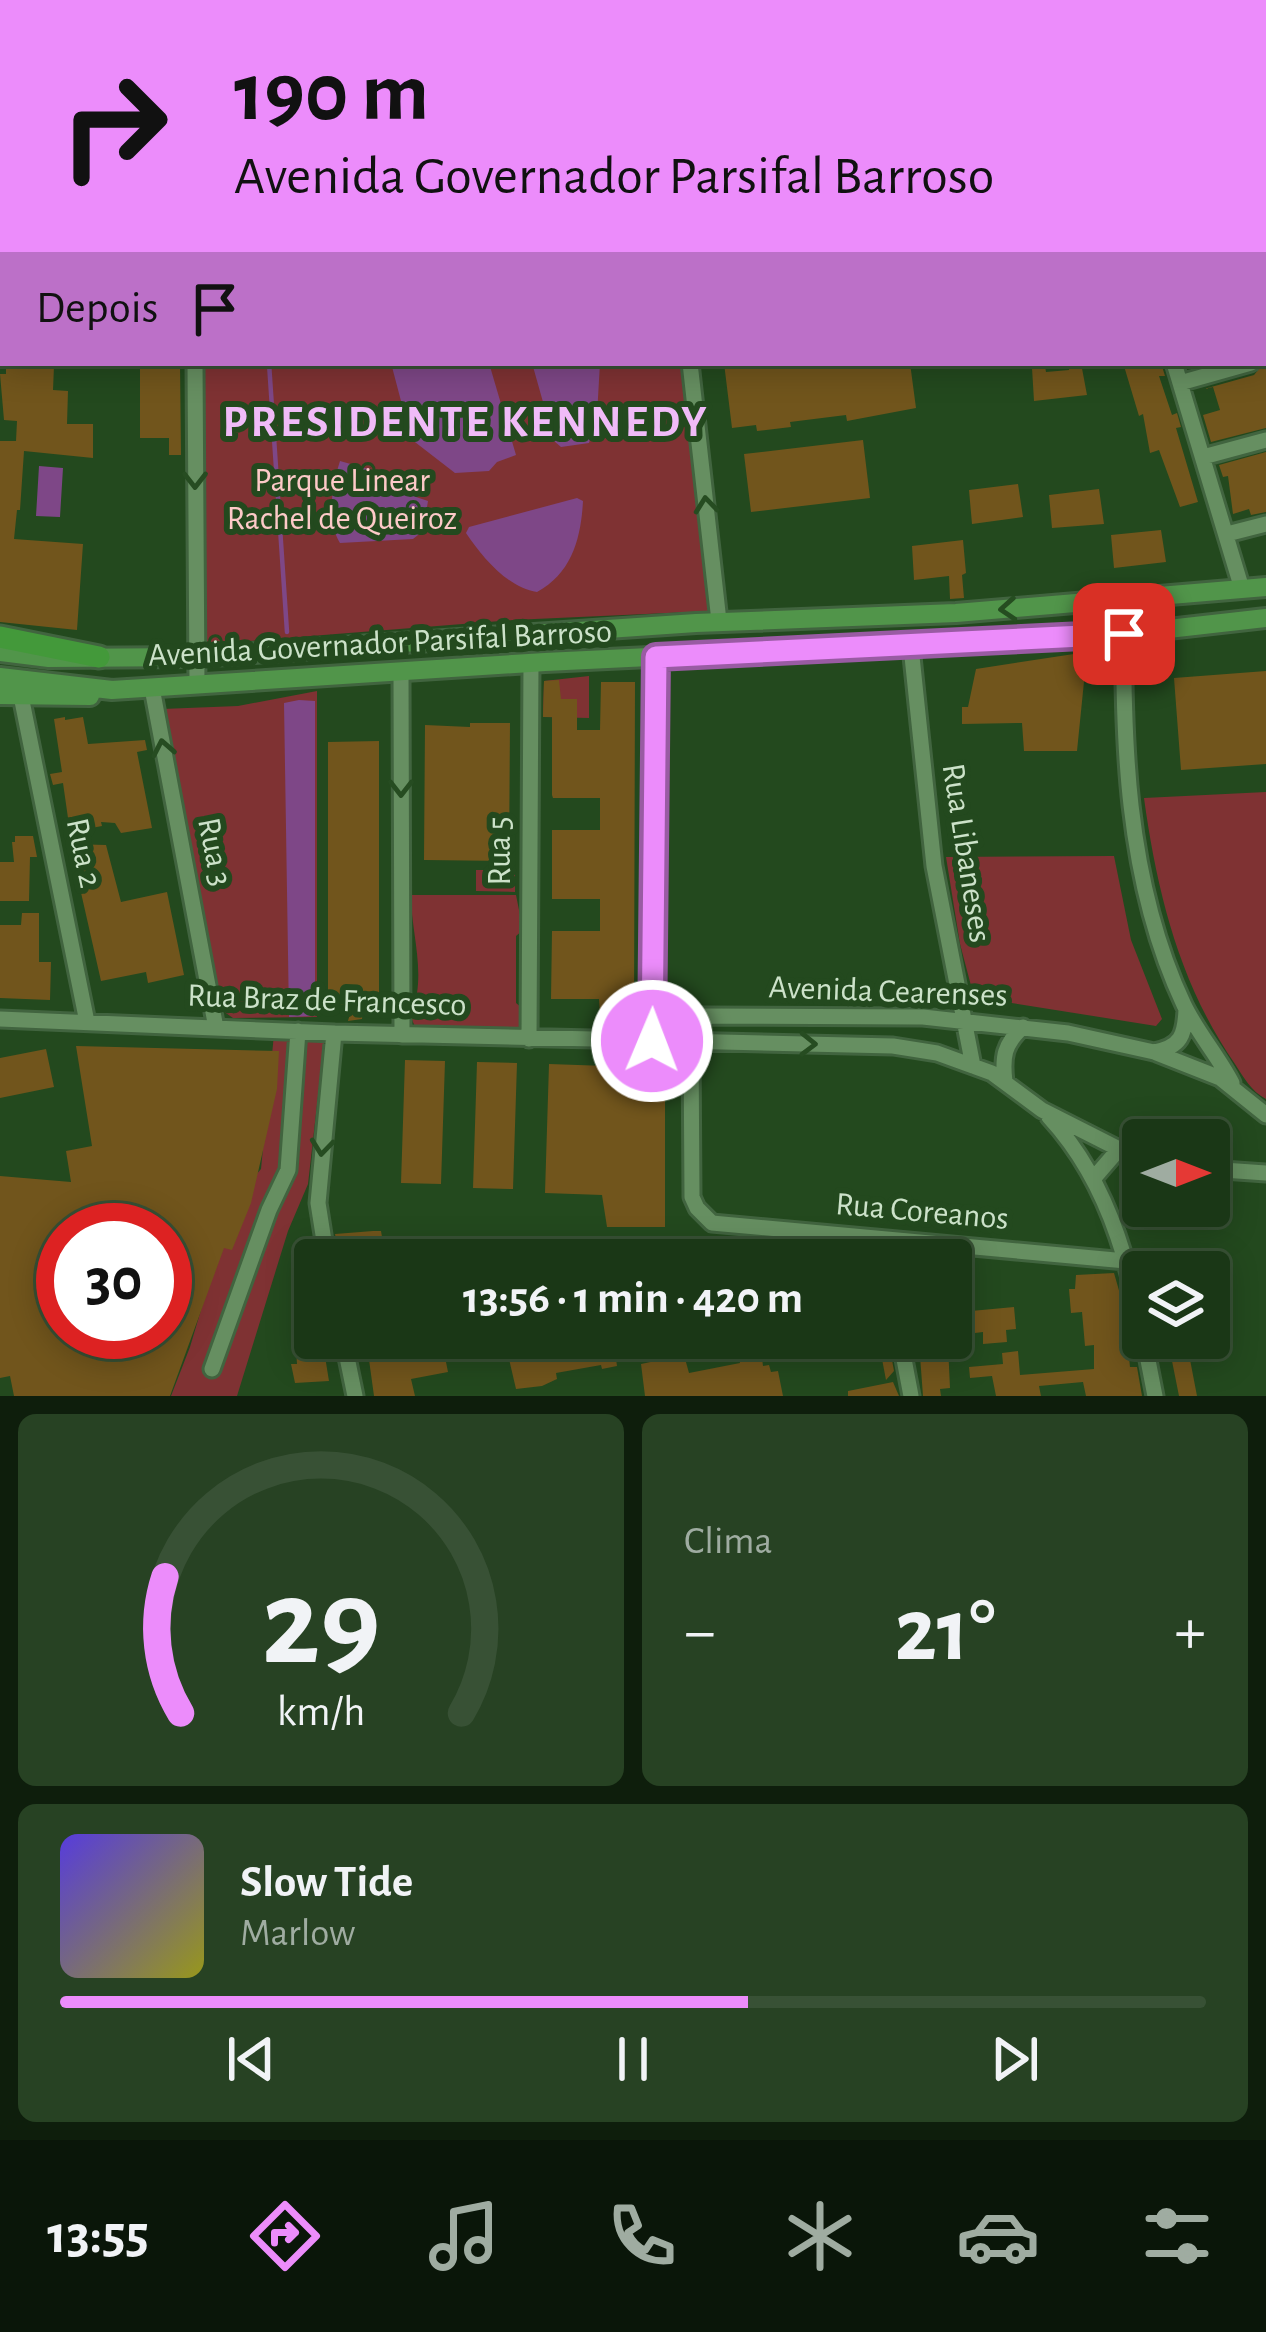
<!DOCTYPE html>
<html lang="pt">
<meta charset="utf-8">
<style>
:root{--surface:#1a3716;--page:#274223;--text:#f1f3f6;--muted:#9faca1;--line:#385135;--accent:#ec8cfb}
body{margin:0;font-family:"Alegreya Sans",sans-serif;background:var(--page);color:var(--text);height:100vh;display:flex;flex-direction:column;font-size:45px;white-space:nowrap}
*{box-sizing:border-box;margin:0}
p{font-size:39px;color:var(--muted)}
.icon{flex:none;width:66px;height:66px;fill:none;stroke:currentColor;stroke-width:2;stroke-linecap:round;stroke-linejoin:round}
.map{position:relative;height:1396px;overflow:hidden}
.sheet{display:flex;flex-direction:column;gap:18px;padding:18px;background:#0e1e0c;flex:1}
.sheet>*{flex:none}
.guide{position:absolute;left:0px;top:0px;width:1266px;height:366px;box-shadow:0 6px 30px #0003,0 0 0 3px var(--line);background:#ec8cfb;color:#111;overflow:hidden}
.needle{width:78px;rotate:90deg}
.buttons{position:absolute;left:1122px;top:1119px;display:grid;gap:24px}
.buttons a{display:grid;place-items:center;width:108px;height:108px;border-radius:12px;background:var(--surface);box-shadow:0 6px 30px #0003,0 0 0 3px var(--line);font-size:60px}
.speed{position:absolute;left:36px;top:1203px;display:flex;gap:24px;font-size:60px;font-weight:700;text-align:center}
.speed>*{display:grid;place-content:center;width:156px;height:156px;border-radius:50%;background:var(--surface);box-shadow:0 6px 30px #0003,0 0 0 3px var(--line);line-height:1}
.speed .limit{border:18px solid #d22;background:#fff;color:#111}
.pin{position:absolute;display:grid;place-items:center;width:102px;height:102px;color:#fff;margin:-51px;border-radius:24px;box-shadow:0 6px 18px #0006}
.me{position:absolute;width:132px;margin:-66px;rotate:1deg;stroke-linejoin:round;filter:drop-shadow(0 0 9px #0008)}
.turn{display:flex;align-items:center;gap:42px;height:252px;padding:0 36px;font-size:54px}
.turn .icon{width:156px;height:156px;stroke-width:2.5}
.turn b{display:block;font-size:84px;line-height:102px}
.then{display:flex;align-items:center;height:114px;padding:0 36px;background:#0003;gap:24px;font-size:45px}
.big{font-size:90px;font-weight:700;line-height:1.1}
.sheet .tile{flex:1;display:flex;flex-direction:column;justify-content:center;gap:18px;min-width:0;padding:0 42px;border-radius:18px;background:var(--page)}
.sheet .dial{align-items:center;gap:0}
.dial svg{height:312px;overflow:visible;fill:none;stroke:var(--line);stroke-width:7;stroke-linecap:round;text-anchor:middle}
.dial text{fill:var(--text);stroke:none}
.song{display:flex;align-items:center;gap:36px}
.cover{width:144px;height:144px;border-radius:18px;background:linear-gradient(135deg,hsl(250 70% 55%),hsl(60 70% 35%))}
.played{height:12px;border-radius:6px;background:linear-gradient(90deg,var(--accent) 60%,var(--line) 60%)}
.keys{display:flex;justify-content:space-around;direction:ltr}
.heat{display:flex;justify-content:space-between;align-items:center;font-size:66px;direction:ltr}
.sheet .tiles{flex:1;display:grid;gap:18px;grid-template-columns:1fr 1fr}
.tile:last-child{grid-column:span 2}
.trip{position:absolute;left:294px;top:1239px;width:678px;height:120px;border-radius:12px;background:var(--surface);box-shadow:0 6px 30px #0003,0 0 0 3px var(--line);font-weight:700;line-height:120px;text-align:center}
.menu{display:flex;height:192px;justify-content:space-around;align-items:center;background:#0a1609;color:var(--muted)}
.menu .icon{width:84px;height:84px}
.menu .on{color:var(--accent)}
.menu b{font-size:54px;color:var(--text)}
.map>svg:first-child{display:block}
</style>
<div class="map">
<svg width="1266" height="1396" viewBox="0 0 1266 1396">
<rect width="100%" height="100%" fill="#23491e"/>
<path fill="#7f3233" d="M83 0H640V3H84Z
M203 363H681L712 611 513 620 211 644 202 637Z
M589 676V718L543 717 544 681Z
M317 691V1017L233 1018 223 1011 162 709 238 706Z
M1266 792V1099C1251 1091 1244 1078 1235 1064 1180 985 1157 893 1144 798Z
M1114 856 1131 940 1162 1019 1156 1026 974 997 960 944 946 857Z
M476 870H515V892L476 891Z
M411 895H516L523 930 516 936V1003L522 1008V1024L516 1029H417C406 1014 415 1009 417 993 422 959 411 928 411 895Z
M274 1034 319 1039 324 1043 308 1184 288 1231 237 1396H171L190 1347 233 1202 261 1169Z"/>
<path fill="#7e4787" d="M391 363H489L516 455 497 462 489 471 455 473 411 439Z
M532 363H600L597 415 589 443 561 447 554 441Z
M340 461 407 480 416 497 428 501 423 531 413 539 340 543C326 521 332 486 340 461Z
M39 466 63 468 60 517 36 516Z
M577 498 583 501C581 538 572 573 537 592 508 588 482 557 466 533L469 527Z
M299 700 315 701V1016L289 1017 284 703Z"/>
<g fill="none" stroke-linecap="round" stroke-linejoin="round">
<path stroke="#7e4787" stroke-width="4.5" d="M158 0 160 3
M269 363 287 632"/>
</g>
<path fill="#71551c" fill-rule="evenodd" d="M140 363H180L181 455H169V438H140Z
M724 363H910L916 408 847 421 846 415 790 422 791 427 757 431 756 425 732 428Z
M1081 363 1087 395 1034 401 1032 368 1045 366 1046 372 1069 370V364Z
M1130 363H1161L1165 376H1159L1172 415 1177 413 1181 427 1176 428 1198 502 1180 507 1159 450 1150 453 1143 414 1139 416 1124 366Z
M1263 364 1266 365V428L1211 442 1203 415 1220 410 1213 387 1204 389 1254 375Z
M6 365 54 366 53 390 68 391 67 424H93V458L24 451 20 510H17L14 539 83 544 77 630 0 622V441H16L17 421 4 420 0 374H6Z
M863 440 870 498 751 512 744 454Z
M1266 452V512L1251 515 1249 509 1233 514 1228 476 1223 477 1219 465Z
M1018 484 1023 517 972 524 969 490Z
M1099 489 1104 524 1052 528 1049 495Z
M1161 530 1166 562 1114 568 1111 535Z
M963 540 966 573 962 575 964 598 950 599 949 576 914 580 912 546Z
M1087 652 1077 751H1024L1022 723 962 724V707H968L976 669Z
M1266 671V764L1181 770 1174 678Z
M559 680 561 699H577V730H600L601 682H635L634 1015 600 1016 599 999H551L552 931H600V899H552V830H600V798H553L552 795V717H543L544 681Z
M65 717V720L83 717 88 744 145 740 147 750 137 752 152 828 121 833 115 823 101 822 102 826 70 832 63 783 53 785 50 774 62 772 54 719Z
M470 723H510L509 861 424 860 425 725 470 727Z
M379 741V1010H363L362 1019 348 1021 351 1010 328 1009V742Z
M15 836H33L37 857H30L29 901H0V862H14L12 842H15Z
M70 844 106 845 121 902 167 892 184 975 148 983 146 972 101 981Z
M22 913H39V962H51L50 1000 0 998V925H21Z
M76 1046 279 1051 277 1089 251 1203 232 1250 224 1248 170 1396H14L10 1376 0 1378V1176L71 1182 66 1151 92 1146ZM63 1230H165V1332H63Z
M46 1049 54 1087 0 1098V1058Z
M405 1060 445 1061 441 1184 401 1183Z
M477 1062 517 1063 513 1189 473 1188Z
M549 1064 665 1068V1227H607L602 1195 545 1193Z
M373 1231H381L386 1260H340L335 1234Z
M1114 1273 1124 1308 1130 1367H1137L1142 1396H1086L1083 1382 1039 1386 1041 1396H996L992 1376 970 1378 969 1367 1003 1364 1002 1353 1018 1351 1020 1375 1094 1369V1345L1085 1346 1082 1312 1071 1313 1069 1289H1075L1076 1275Z
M969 1293 971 1311 1014 1307 1016 1329 1006 1330 1007 1342 983 1344V1332L967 1334V1320L953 1321 951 1295Z
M315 1306V1338H322L329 1381 295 1383 291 1364H297L294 1317 299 1316 298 1307Z
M366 1338H428L429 1350 443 1347 448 1372 411 1379 415 1396H374Z
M524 1338H548L549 1342 613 1338 617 1366 602 1369 601 1365 556 1373 557 1379 542 1386 516 1389 505 1342Z
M878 1338H888L894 1371 886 1380Z
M940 1338 941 1346 948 1345 950 1388 940 1389 941 1396H923L920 1356 915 1354 913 1340Z
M1188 1349 1197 1396H1179L1170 1351Z
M761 1350 763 1366 769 1365 771 1372 778 1371 783 1396H645L641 1364 684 1355 689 1373 740 1363 738 1354Z
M893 1382 899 1396H848V1391Z"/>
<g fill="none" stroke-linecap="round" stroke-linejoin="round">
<g stroke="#41643f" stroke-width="21">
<path id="minor" d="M78 0V3
M650 0 651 3
M896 0V3
M1102 0V3
M1113 3 1124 0
M1263 47 1266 46
M0 124 3 123
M1263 131 1266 130
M0 205 3 204
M1263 222 1266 221
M0 333H3
M1263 342 1266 353
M195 363 197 685
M690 363 719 621
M1174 363 1242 589
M1180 383 1251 363
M1203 457 1266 440
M1227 534 1266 524
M1124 600C1122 735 1125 880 1184 1005 1197 1032 1218 1056 1232 1083
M911 647 934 866 973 1066
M401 671 402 1035
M152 688 216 1028
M21 696 87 1022
M653 990 684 1010 701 1016
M0 1019 334 1033 893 1046 937 1053 992 1073 1042 1110 1119 1149 1143 1154
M529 1039 531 663
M653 1041 671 1024 704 1016 923 1017 1068 1033 1154 1052 1220 1078 1266 1115
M653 1041 656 657
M691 1041 692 1197 697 1208 712 1223 1126 1261
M1154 1052C1181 1047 1185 1035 1186 1009
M1005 1082C1002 1057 1004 1044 1023 1027
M1049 1117C1121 1195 1135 1296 1155 1396
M1209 1169 1266 1173
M1094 1178 1119 1149
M884 1253 886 1260
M327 1260 318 1203 334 1033
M343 1338 355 1396
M900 1338 911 1396
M212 1369 269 1210 288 1170 298 1031"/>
</g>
<g stroke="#41643f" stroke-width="24">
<path id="major" d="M0 652 49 658 196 657 696 623 956 613 1266 587
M0 677 112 690 545 662 1124 634 1266 618
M0 695 90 696"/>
</g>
<g stroke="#41643f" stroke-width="27">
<path id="highway" d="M0 637 99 657"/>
</g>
<use href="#minor" stroke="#668f61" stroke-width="15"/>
<use href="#major" stroke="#51954a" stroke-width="18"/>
<use href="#highway" stroke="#43993a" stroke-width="21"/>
</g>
<defs><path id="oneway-chevron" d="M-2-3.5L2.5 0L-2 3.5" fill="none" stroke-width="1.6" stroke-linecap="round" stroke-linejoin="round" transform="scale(3)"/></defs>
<g stroke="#264c21">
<use href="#oneway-chevron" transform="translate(195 480) rotate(90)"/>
<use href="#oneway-chevron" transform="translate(706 505) rotate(-96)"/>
<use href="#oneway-chevron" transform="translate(163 748) rotate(-101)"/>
<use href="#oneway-chevron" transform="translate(401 788) rotate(90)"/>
<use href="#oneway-chevron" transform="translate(808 1044) rotate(1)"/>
<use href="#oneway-chevron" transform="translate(322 1147) rotate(96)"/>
</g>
<use stroke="#254d20" href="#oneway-chevron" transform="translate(1008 609) rotate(176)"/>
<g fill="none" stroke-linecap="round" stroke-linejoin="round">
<g stroke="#995ba3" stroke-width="30">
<path id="route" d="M652 1041 656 657 1124 634"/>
</g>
<use href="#route" stroke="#ec8cfb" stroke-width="21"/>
</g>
<g text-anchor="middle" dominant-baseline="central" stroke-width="12" stroke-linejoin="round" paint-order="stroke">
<g font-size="33" fill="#fdcac8" stroke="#23491e">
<text x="342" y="481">Parque Linear<tspan x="342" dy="38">Rachel de Queiroz</tspan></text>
</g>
<g font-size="33" fill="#cce2c9" stroke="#23491e">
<text transform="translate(380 644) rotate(-3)">Avenida Governador Parsifal Barroso</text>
<text transform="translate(500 851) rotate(-90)">Rua 5</text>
<text transform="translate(214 852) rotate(79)">Rua 3</text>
<text transform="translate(83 853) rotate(78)">Rua 2</text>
<text transform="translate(966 853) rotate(81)">Rua Libaneses</text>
<text transform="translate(888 992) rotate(2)">Avenida Cearenses</text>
<text transform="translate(327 1001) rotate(2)">Rua Braz de Francesco</text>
<text transform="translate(922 1212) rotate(5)">Rua Coreanos</text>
</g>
<g font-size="45" font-weight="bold" letter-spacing="3" fill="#f0bbf8" stroke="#23491e">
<text x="466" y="422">PRESIDENTE KENNEDY</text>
</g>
</g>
</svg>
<div class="buttons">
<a><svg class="needle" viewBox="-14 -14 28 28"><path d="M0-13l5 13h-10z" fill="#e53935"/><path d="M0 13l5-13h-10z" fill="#9faca1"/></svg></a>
<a><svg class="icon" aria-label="layers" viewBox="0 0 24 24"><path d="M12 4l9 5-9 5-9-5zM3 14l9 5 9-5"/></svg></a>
</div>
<div class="speed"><div class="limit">30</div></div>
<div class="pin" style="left:1124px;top:634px;background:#d93025"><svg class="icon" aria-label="arrive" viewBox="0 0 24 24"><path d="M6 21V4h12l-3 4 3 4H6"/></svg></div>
<svg class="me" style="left:652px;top:1041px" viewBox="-20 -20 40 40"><circle r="17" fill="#ec8cfb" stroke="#fff" stroke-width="3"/><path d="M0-11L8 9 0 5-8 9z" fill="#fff"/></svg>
<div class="trip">13:56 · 1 min · 420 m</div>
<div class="guide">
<div class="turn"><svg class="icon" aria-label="right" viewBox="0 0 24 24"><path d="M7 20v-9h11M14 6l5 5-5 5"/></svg><div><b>190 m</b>Avenida Governador Parsifal Barroso</div></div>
<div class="then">Depois<svg class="icon" aria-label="arrive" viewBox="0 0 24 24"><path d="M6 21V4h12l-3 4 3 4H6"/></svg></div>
</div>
</div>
<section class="sheet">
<div class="tiles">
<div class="tile dial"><svg viewBox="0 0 100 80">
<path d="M14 69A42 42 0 1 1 86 69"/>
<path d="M14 69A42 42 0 0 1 10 34" stroke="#ec8cfb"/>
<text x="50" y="56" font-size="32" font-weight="700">29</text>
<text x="50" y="72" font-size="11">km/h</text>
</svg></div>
<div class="tile"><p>Clima</p>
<div class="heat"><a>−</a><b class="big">21°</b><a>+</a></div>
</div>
<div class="tile">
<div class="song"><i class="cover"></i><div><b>Slow Tide</b><p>Marlow</p></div></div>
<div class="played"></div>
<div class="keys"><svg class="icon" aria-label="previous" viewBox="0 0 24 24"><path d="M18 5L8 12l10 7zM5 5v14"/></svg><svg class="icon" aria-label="pause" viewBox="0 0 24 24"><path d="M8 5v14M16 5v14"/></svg><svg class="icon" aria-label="next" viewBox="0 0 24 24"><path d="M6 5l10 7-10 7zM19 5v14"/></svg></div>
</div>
</div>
</section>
<nav class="menu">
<b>13:55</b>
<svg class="icon on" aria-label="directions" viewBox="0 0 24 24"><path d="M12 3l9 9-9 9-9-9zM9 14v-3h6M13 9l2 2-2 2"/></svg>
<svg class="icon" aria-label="music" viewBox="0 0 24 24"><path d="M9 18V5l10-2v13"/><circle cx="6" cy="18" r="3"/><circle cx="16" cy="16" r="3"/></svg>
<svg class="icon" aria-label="phone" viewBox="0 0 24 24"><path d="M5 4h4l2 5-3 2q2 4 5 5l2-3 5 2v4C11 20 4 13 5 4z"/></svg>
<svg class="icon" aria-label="climate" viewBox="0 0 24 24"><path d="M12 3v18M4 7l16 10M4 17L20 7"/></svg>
<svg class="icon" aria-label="car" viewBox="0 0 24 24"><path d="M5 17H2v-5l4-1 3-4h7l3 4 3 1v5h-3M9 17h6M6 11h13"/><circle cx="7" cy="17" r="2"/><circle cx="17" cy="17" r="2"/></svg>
<svg class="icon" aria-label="filters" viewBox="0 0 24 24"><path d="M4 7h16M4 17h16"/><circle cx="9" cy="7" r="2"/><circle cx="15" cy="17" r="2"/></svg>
</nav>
